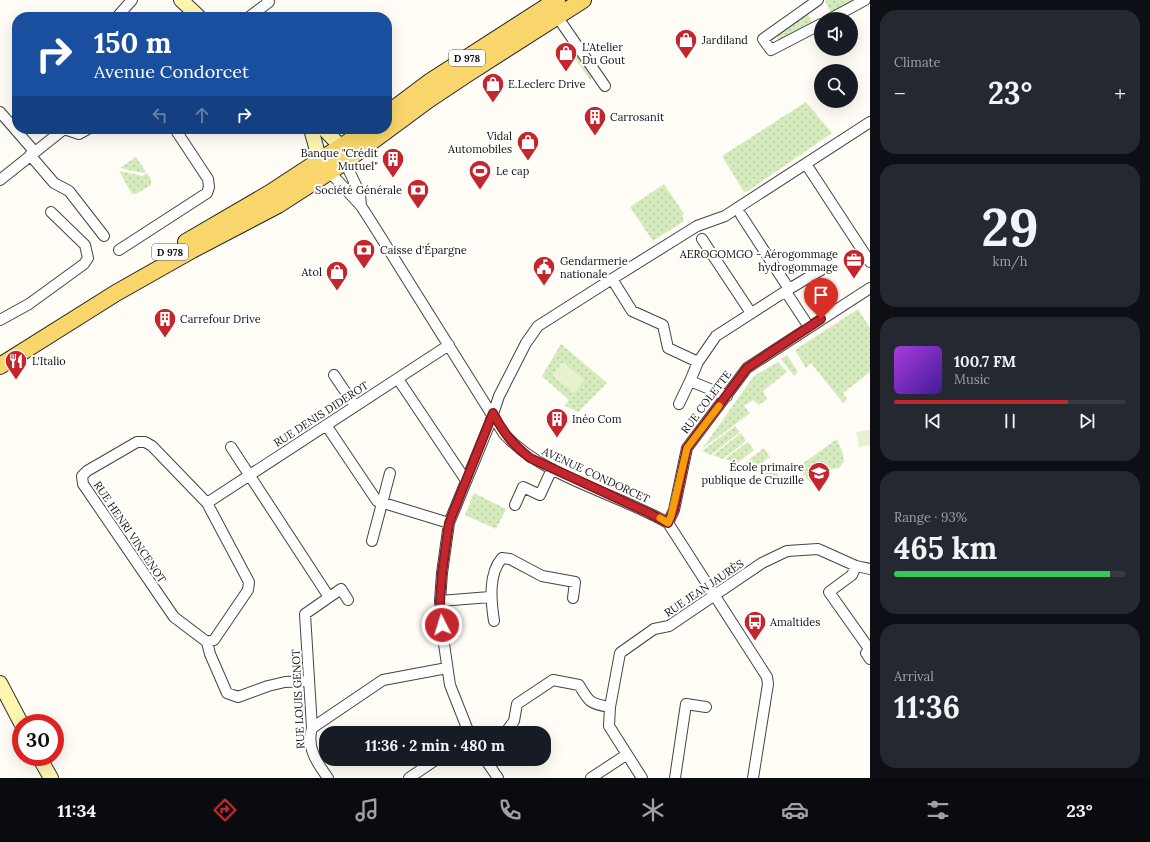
<!DOCTYPE html>
<meta charset="utf-8">
<style>
:root{--surface:#171b24;--page:#242831;--text:#f1f3f6;--muted:#9ea1a6;--line:#363941;--accent:#c4262e}
body{margin:0;font-family:Lora,serif;background:var(--page);color:var(--text);height:100vh;display:flex;flex-direction:column;font-size:15px;white-space:nowrap}
*{box-sizing:border-box;margin:0}
p{font-size:13px;color:var(--muted)}
.icon{flex:none;width:22px;height:22px;fill:none;stroke:currentColor;stroke-width:2;stroke-linecap:round;stroke-linejoin:round}
.map{position:relative;flex:1;overflow:hidden}
.details{display:flex;flex-direction:column;gap:10px;padding:10px;background:#0d0f14;width:280px}
.details>*{flex:none}
.hud{position:absolute;left:12px;top:12px;width:380px;height:122px;border-radius:16px;box-shadow:0 4px 16px #0002;background:#1a4fa0;color:#fff;overflow:hidden}
.fabs{position:absolute;left:814px;top:12px;display:grid;gap:8px}
.fabs a{display:grid;place-items:center;width:44px;height:44px;border-radius:50%;background:var(--surface);box-shadow:0 4px 16px #0002;font-size:20px}
.speed{position:absolute;left:12px;top:714px;display:flex;gap:8px;font-size:20px;font-weight:700;text-align:center}
.speed>*{display:grid;place-content:center;width:52px;height:52px;border-radius:50%;background:var(--surface);box-shadow:0 4px 16px #0002;line-height:1}
.speed .limit{border:6px solid #d22;background:#fff;color:#111}
.pin{position:absolute;display:grid;place-items:center;width:34px;height:34px;color:#fff;margin:-41px -17px;border-radius:50% 50% 50% 0;rotate:-45deg;box-shadow:0 0 4px #0007}
.pin .icon{rotate:45deg}
.me{position:absolute;width:44px;margin:-22px;rotate:355deg;stroke-linejoin:round;filter:drop-shadow(0 0 3px #0008)}
.turn{display:flex;align-items:center;gap:14px;height:84px;padding:0 16px;font-size:18px}
.turn .icon{width:52px;height:52px;stroke-width:2.5}
.turn b{display:block;font-size:28px;line-height:34px}
.lanes{display:flex;align-items:center;height:38px;padding:0 16px;background:#0003;justify-content:center;gap:20px;direction:ltr}
.lanes .off{opacity:.35}
.big{font-size:30px;font-weight:700;line-height:1.1}
.details .card{flex:1;display:flex;flex-direction:column;justify-content:center;gap:6px;min-width:0;padding:0 14px;border-radius:16px;background:var(--page)}
.details .dial{align-items:center;gap:0}
.dial b{font-size:52px;line-height:1}
.song{display:flex;align-items:center;gap:12px}
.cover{width:48px;height:48px;border-radius:6px;background:linear-gradient(135deg,hsl(280 70% 55%),hsl(260 70% 35%))}
.played{height:4px;border-radius:2px;background:linear-gradient(90deg,var(--accent) 75%,var(--line) 75%)}
.keys{display:flex;justify-content:space-around;direction:ltr}
.heat{display:flex;justify-content:space-between;align-items:center;font-size:22px;direction:ltr}
.charge{height:6px;border-radius:3px;background:linear-gradient(90deg,#34c759 93%,var(--line) 0)}
.trip{position:absolute;left:319px;top:726px;width:232px;height:40px;border-radius:16px;background:var(--surface);box-shadow:0 4px 16px #0002;font-weight:700;line-height:40px;text-align:center}
.tab-bar{display:flex;height:64px;justify-content:space-around;align-items:center;background:#090b0e;color:var(--muted)}
.tab-bar .icon{width:28px;height:28px}
.tab-bar .selected{color:var(--accent)}
.tab-bar b{font-size:18px;color:var(--text)}
main{display:flex;flex:1;min-height:0}
.map>svg:first-child{display:block}
</style>
<main>
<div class="map">
<svg width="870" height="778" viewBox="0 0 870 778">
<defs>
<pattern id="grass-dots" width="8" height="8" patternUnits="userSpaceOnUse"><rect width="8" height="8" fill="#d5ebbd"/><path d="M2 2h.1M6 6h.1" fill="none" stroke="#b6c8a1" stroke-width="1.8" stroke-linecap="round"/></pattern>
</defs>
<rect width="100%" height="100%" fill="#fffdf5"/>
<path fill="url(#grass-dots)" d="M825 0H860L832 16Z
M807 12 813 25 779 40 777 39 778 33Z
M569 46H570L591 75V81L568 49Z
M806 102 832 133 748 191 744 192 722 156Z
M136 157 146 172 143 173 120 168Z
M119 171 143 176 147 173 151 179V185L136 194H132Z
M664 184 684 214 682 216 684 221 653 241 630 207Z
M858 309 870 328V372L843 393 847 399 843 403 811 363 806 368 795 350Z
M561 344 607 383 578 412 565 406 569 400 542 376Z
M787 355 798 372 794 376 781 359Z
M778 362 787 372 763 391 767 399 759 405 753 400 744 406 750 413 702 449 754 376Z
M735 426 740 432 711 455 702 451Z
M741 433 746 441 723 459 713 455Z
M837 439 843 454 844 462 839 468 821 471 820 481 810 482 798 467Z
M748 442 754 450 736 464 725 459Z
M764 448 770 457 763 462 769 471 773 469 779 476 776 478 741 466Z
M474 493 506 509 496 529 465 515Z"/>
<path fill="#e6f2cf" d="M562 363H564L583 379V382L575 392 573 393 553 376V374Z
M870 430V445L859 447 856 432Z"/>
<g fill="none" stroke-linecap="round" stroke-linejoin="round">
<g stroke="#444" stroke-width="12">
<path id="street" d="M818 0 763 39 771 50 821 24
M554 12 605 86
M117 17 132 0
M249 17 269 2 267 0
M830 19 865 0
M0 112 34 151
M64 129 79 134 88 129
M30 155 54 183 69 191 104 236
M343 158 360 194 361 206
M806 164 870 262
M326 168 361 206 372 223 504 434C545 478 616 493 668 523L767 677 768 684 753 778
M0 180 64 129
M702 239 751 313
M119 250 207 193 209 187 208 179 175 129
M612 279 632 311 663 325 668 348 698 362 716 336 789 289 741 215
M789 289 821 270
M786 292 809 327
M0 320 29 304 84 264 88 258 85 245 51 212
M698 362 690 381 727 396
M334 375 355 406
M398 379 465 479
M679 404 690 381
M326 425 377 501 449 523
M231 447 329 597
M207 503 449 345
M515 505 523 487 540 495 552 469
M668 523 674 510 687 448 747 368 870 288
M372 541 390 473
M856 566 852 575 829 592 870 650 866 653 870 659
M440 601 490 597
M494 621C491 601 488 574 502 558L510 559 542 576 575 582 573 598
M207 642 214 640 248 590 249 582 207 503 152 446 145 442H137L87 471 82 476 83 484 174 617 207 642 210 654 227 693 238 697 268 686 285 682 309 681
M312 728 383 680 447 668
M469 733 450 685 443 637 440 601 442 573 449 523 490 423 499 396 526 343 538 326 612 279 697 226 725 216 870 122
M505 733 514 721 517 704 553 680 579 685C589 702 590 704 610 707
M485 759 498 778
M328 778C317 763 306 747 312 728L305 614 341 589 348 600
M409 778 437 759
M591 778 626 755
M642 778 609 726 610 707 620 653 654 629 669 626 762 563 787 551 818 549 856 566 870 569
M675 778 686 704 706 707"/>
</g>
<g stroke="#333" stroke-width="16">
<path id="secondary" d="M181 0 199 17
M311 129 320 161
M324 129 341 147
M0 683 21 723
M39 757 51 778"/>
</g>
<g stroke="#222" stroke-width="18">
<path id="primary" d="M387 114 431 81 557 0
M186 242 270 193 368 129
M0 366 116 293 192 250 278 205 340 165 428 100 467 74 583 0"/>
</g>
<use href="#street" stroke="#fff" stroke-width="10"/>
<use href="#secondary" stroke="#fff6b0" stroke-width="14"/>
<use href="#primary" stroke="#f9d66b" stroke-width="16"/>
</g>
<g fill="none" stroke-linecap="round" stroke-linejoin="round">
<g stroke="#7f191e" stroke-width="10">
<path id="route" d="M442 625 440 601 442 573 449 523 493 413C503 432 513 445 530 458L649 513 668 523 674 510 687 448 747 368 821 319"/>
</g>
<use href="#route" stroke="#c4262e" stroke-width="7"/>
<path stroke="#f59e0b" stroke-width="7" d="M660 518 668 523 671 516 687 448 719 406"/>
</g>
<defs>
<g id="shop-pin" transform="scale(1.15)"><path d="M0 17L-7.5 6A9.5 9.5 0 1 1 7.5 6Z" fill="#c4262e" stroke="#fff"/><path d="M-5-2.5h2.3a2.7 3.5 0 0 1 5.4 0H5L5.5 6h-11ZM-1.5-2.5h3a1.5 2.3 0 0 0-3 0Z" fill="#fff"/></g>
<g id="building-pin" transform="scale(1.15)"><path d="M0 17L-7.5 6A9.5 9.5 0 1 1 7.5 6Z" fill="#c4262e" stroke="#fff"/><path d="M-4-6H4V6H1V3H-1V6H-4ZM-2.5-4.3h1.7v1.8h-1.7ZM.8-4.3h1.7v1.8H.8ZM-2.5-1h1.7V.8h-1.7ZM.8-1h1.7V.8H.8Z" fill="#fff"/></g>
<g id="stadium-pin" transform="scale(1.15)"><path d="M0 17L-7.5 6A9.5 9.5 0 1 1 7.5 6Z" fill="#c4262e" stroke="#fff"/><path d="M0-5a6.5 5 0 1 0 0 10a6.5 5 0 1 0 0-10ZM-3.5-1.8h7v3.6h-7Z" fill="#fff"/></g>
<g id="bank-pin" transform="scale(1.15)"><path d="M0 17L-7.5 6A9.5 9.5 0 1 1 7.5 6Z" fill="#c4262e" stroke="#fff"/><path d="M-6-4H6V4H-6ZM0-2.3a2.3 2.3 0 1 0 0 4.6a2.3 2.3 0 1 0 0-4.6Z" fill="#fff"/></g>
<g id="office-pin" transform="scale(1.15)"><path d="M0 17L-7.5 6A9.5 9.5 0 1 1 7.5 6Z" fill="#c4262e" stroke="#fff"/><path d="M-6-3h4V-5.5h4V-3h4V5H-6ZM-1-4.5V-3h2v-1.5ZM-6 0V1H6V0Z" fill="#fff"/></g>
<g id="civic-pin" transform="scale(1.15)"><path d="M0 17L-7.5 6A9.5 9.5 0 1 1 7.5 6Z" fill="#c4262e" stroke="#fff"/><path d="M-.6-6.5H3V-4.5H.6V-3L4-1V1h2V6H-6V1h2V-1L-.6-3ZM-1.2 2.5V6h2.4V2.5Z" fill="#fff"/></g>
<g id="restaurant-pin" transform="scale(1.15)"><path d="M0 17L-7.5 6A9.5 9.5 0 1 1 7.5 6Z" fill="#c4262e" stroke="#fff"/><path d="M-5-6h1v4h1v-4h1v4h1v-4h1v5L-1.5 .5V6h-2V.5L-5-1ZM5-6V6H3V1.5H1.5Q1.5-4 5-6Z" fill="#fff"/></g>
<g id="school-pin" transform="scale(1.15)"><path d="M0 17L-7.5 6A9.5 9.5 0 1 1 7.5 6Z" fill="#c4262e" stroke="#fff"/><path d="M0-5L7-2L0 1L-7-2ZM-4 1L0 2.5L4 1V4Q0 6-4 4Z" fill="#fff"/></g>
<g id="bus-pin" transform="scale(1.15)"><path d="M0 17L-7.5 6A9.5 9.5 0 1 1 7.5 6Z" fill="#c4262e" stroke="#fff"/><path d="M-5-6H5V4H4V6H2V4H-2V6H-4V4H-5ZM-3.5-4V0h7V-4ZM-3.5 1.2v1.5H-2V1.2ZM2 1.2v1.5H3.5V1.2Z" fill="#fff"/></g>
</defs>
<g fill-rule="evenodd">
<use href="#shop-pin" x="686" y="40"/>
<use href="#shop-pin" x="566" y="53"/>
<use href="#shop-pin" x="493" y="84"/>
<use href="#building-pin" x="595" y="117"/>
<use href="#shop-pin" x="528" y="142"/>
<use href="#building-pin" x="393" y="159"/>
<use href="#stadium-pin" x="480" y="171"/>
<use href="#bank-pin" x="418" y="190"/>
<use href="#bank-pin" x="364" y="250"/>
<use href="#office-pin" x="854" y="260"/>
<use href="#civic-pin" x="544" y="267"/>
<use href="#shop-pin" x="337" y="272"/>
<use href="#building-pin" x="165" y="319"/>
<use href="#restaurant-pin" x="16" y="361"/>
<use href="#building-pin" x="557" y="419"/>
<use href="#school-pin" x="819" y="473"/>
<use href="#bus-pin" x="755" y="622"/>
</g>
<g text-anchor="middle" dominant-baseline="central" stroke-width="4" stroke-linejoin="round" paint-order="stroke">
<g fill="#fff" stroke="#585858" stroke-width="1">
<rect x="449" y="50" width="36" height="16" rx="3"/>
<rect x="152" y="244" width="36" height="16" rx="3"/>
</g>
<g font-size="10" font-weight="bold" fill="#111">
<text x="467" y="58">D 978</text>
<text x="170" y="252">D 978</text>
</g>
<g font-size="11" fill="#111" stroke="#fff" text-anchor="start">
<text x="702" y="40">Jardiland</text>
<text x="582" y="47">L'Atelier<tspan x="582" dy="13">Du Gout</tspan></text>
<text x="508" y="84">E.Leclerc Drive</text>
<text x="610" y="117">Carrosanit</text>
<text x="512" y="136" text-anchor="end">Vidal<tspan x="512" dy="13">Automobiles</tspan></text>
<text x="378" y="153" text-anchor="end">Banque "Crédit<tspan x="378" dy="13">Mutuel"</tspan></text>
<text x="496" y="171">Le cap</text>
<text x="402" y="190" text-anchor="end">Société Générale</text>
<text x="380" y="250">Caisse d'Épargne</text>
<text x="838" y="254" text-anchor="end">AEROGOMGO - Aérogommage<tspan x="838" dy="13">hydrogommage</tspan></text>
<text x="560" y="261">Gendarmerie<tspan x="560" dy="13">nationale</tspan></text>
<text x="322" y="272" text-anchor="end">Atol</text>
<text x="180" y="319">Carrefour Drive</text>
<text x="32" y="361">L'Italio</text>
<text x="572" y="419">Inéo Com</text>
<text x="804" y="467" text-anchor="end">École primaire<tspan x="804" dy="13">publique de Cruzille</tspan></text>
<text x="770" y="622">Amaltides</text>
</g>
<g font-size="11" fill="#111" stroke="#fff">
<text transform="translate(706 402) rotate(-53)">RUE COLETTE</text>
<text transform="translate(321 414) rotate(-33)">RUE DENIS DIDEROT</text>
<text transform="translate(596 475) rotate(25)">AVENUE CONDORCET</text>
<text transform="translate(130 532) rotate(56)">RUE HENRI VINCENOT</text>
<text transform="translate(704 588) rotate(-34)">RUE JEAN JAURÈS</text>
<text transform="translate(298 699) rotate(-93)">RUE LOUIS GENOT</text>
</g>
</g>
</svg>
<div class="fabs">
<a><svg class="icon" aria-label="sound" viewBox="0 0 24 24"><path d="M4 9h4l5-4v14l-5-4H4zM17 9q2 3 0 6"/></svg></a>
<a><svg class="icon" aria-label="search" viewBox="0 0 24 24"><circle cx="10" cy="10" r="6"/><path d="M15 15l6 6"/></svg></a>
</div>
<div class="speed"><div class="limit">30</div></div>
<div class="pin" style="left:821px;top:319px;background:#d93025"><svg class="icon" aria-label="arrive" viewBox="0 0 24 24"><path d="M6 21V4h12l-3 4 3 4H6"/></svg></div>
<svg class="me" style="left:442px;top:625px" viewBox="-20 -20 40 40"><circle r="17" fill="#c4262e" stroke="#fff" stroke-width="3"/><path d="M0-11L8 9 0 5-8 9z" fill="#fff"/></svg>
<div class="trip">11:36 · 2 min · 480 m</div>
<div class="hud">
<div class="turn"><svg class="icon" aria-label="right" viewBox="0 0 24 24"><path d="M7 20v-9h11M14 6l5 5-5 5"/></svg><div><b>150 m</b>Avenue Condorcet</div></div>
<div class="lanes"><svg class="icon off" aria-label="left" viewBox="0 0 24 24"><path d="M17 20v-9H6M10 6l-5 5 5 5"/></svg><svg class="icon off" aria-label="ahead" viewBox="0 0 24 24"><path d="M12 20V5M6 11l6-6 6 6"/></svg><svg class="icon" aria-label="right" viewBox="0 0 24 24"><path d="M7 20v-9h11M14 6l5 5-5 5"/></svg></div>
</div>
</div>
<section class="details">
<div class="card"><p>Climate</p>
<div class="heat"><a>−</a><b class="big">23°</b><a>+</a></div>
</div>
<div class="card dial"><b>29</b><p>km/h</p></div>
<div class="card">
<div class="song"><i class="cover"></i><div><b>100.7 FM</b><p>Music</p></div></div>
<div class="played"></div>
<div class="keys"><svg class="icon" aria-label="previous" viewBox="0 0 24 24"><path d="M18 5L8 12l10 7zM5 5v14"/></svg><svg class="icon" aria-label="pause" viewBox="0 0 24 24"><path d="M8 5v14M16 5v14"/></svg><svg class="icon" aria-label="next" viewBox="0 0 24 24"><path d="M6 5l10 7-10 7zM19 5v14"/></svg></div>
</div>
<div class="card"><p>Range · 93%</p><b class="big">465 km</b><div class="charge"></div></div>
<div class="card"><p>Arrival</p><b class="big">11:36</b></div>
</section>
</main>
<nav class="tab-bar">
<b>11:34</b>
<svg class="icon selected" aria-label="directions" viewBox="0 0 24 24"><path d="M12 3l9 9-9 9-9-9zM9 14v-3h6M13 9l2 2-2 2"/></svg>
<svg class="icon" aria-label="music" viewBox="0 0 24 24"><path d="M9 18V5l10-2v13"/><circle cx="6" cy="18" r="3"/><circle cx="16" cy="16" r="3"/></svg>
<svg class="icon" aria-label="phone" viewBox="0 0 24 24"><path d="M5 4h4l2 5-3 2q2 4 5 5l2-3 5 2v4C11 20 4 13 5 4z"/></svg>
<svg class="icon" aria-label="climate" viewBox="0 0 24 24"><path d="M12 3v18M4 7l16 10M4 17L20 7"/></svg>
<svg class="icon" aria-label="car" viewBox="0 0 24 24"><path d="M5 17H2v-5l4-1 3-4h7l3 4 3 1v5h-3M9 17h6M6 11h13"/><circle cx="7" cy="17" r="2"/><circle cx="17" cy="17" r="2"/></svg>
<svg class="icon" aria-label="filters" viewBox="0 0 24 24"><path d="M4 7h16M4 17h16"/><circle cx="9" cy="7" r="2"/><circle cx="15" cy="17" r="2"/></svg>
<b>23°</b>
</nav>
